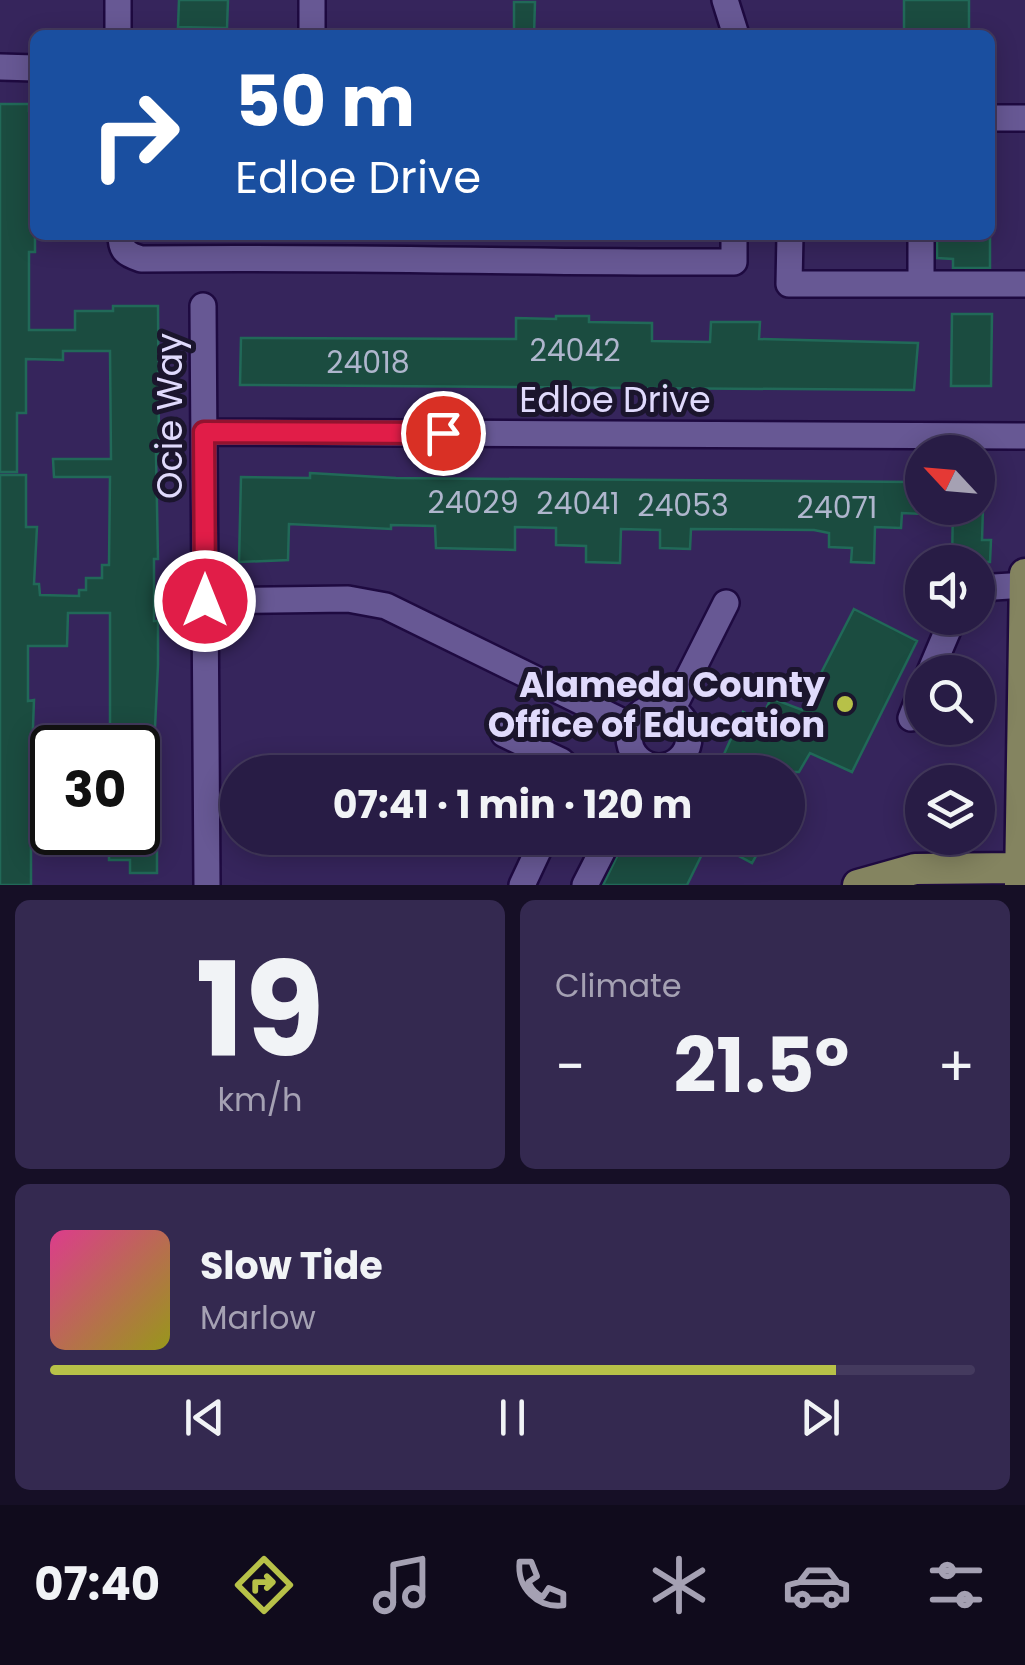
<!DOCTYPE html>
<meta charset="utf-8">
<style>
:root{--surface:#281c45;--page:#342950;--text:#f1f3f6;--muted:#a5a1b3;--line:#443a5e;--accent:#b7c148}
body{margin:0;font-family:Poppins,sans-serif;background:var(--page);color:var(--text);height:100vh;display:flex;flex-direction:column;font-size:38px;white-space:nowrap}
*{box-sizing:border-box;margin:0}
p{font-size:32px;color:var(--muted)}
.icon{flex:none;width:55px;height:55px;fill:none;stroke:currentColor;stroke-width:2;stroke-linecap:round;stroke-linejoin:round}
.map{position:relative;height:885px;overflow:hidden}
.panel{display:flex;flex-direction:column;gap:15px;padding:15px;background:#160f26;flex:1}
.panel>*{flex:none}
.hud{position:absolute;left:30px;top:30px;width:965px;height:210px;border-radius:15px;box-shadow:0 5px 25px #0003,0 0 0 2px var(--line);background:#1a4fa0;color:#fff;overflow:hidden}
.needle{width:65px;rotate:296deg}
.buttons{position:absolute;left:905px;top:435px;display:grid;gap:20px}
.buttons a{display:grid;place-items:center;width:90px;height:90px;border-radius:50%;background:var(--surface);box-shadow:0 5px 25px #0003,0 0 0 2px var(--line);font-size:50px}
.speed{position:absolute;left:30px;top:725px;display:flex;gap:20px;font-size:50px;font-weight:700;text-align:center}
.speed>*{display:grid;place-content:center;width:130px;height:130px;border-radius:50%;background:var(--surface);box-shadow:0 5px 25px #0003,0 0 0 2px var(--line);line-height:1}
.speed .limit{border:5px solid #111;border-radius:15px;background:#fff;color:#111}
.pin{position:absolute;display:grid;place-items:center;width:85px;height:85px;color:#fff;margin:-42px;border:5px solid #fff;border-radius:50%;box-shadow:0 2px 10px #0007}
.me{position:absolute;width:110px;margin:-55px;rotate:0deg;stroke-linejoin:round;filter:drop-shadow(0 0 8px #0008)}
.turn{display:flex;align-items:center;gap:35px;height:210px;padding:0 40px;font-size:45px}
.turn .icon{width:130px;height:130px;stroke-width:2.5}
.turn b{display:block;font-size:70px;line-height:85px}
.big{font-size:75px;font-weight:700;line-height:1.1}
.panel .card{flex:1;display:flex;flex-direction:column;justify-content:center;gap:15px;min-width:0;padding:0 35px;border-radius:15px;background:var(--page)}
.panel .dial{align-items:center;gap:0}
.dial b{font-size:130px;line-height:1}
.song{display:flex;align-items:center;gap:30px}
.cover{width:120px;height:120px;border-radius:15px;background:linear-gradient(135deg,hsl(330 70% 55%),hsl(60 70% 35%))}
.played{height:10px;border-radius:5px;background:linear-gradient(90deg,var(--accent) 85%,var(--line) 85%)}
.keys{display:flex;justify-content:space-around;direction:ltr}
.heat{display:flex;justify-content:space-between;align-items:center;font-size:55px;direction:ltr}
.panel .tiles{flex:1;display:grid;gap:15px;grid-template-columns:1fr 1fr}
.card:last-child{grid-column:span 2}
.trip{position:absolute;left:220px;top:755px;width:585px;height:100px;border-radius:50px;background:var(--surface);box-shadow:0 5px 25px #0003,0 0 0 2px var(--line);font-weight:700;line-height:100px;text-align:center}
.tab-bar{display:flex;height:160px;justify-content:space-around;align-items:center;background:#100b1c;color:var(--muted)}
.tab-bar .icon{width:70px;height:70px}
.tab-bar .on{color:var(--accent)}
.tab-bar b{font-size:45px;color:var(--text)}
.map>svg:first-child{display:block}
</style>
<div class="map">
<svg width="1025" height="885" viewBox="0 0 1025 885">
<rect width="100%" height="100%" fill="#36255c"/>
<path fill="#1b4c40" stroke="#216958" stroke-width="2.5" d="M179 0H228L227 28 178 27Z
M904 0H969V35H910V30H904Z
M514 2H535L534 35H514Z
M0 104H29V111H35V252H29V330H75V311H113V306H158L159 454H156L158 559H154V621H158V665L154 748H110V613H68L67 646H28V701L34 700 32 754H40L38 840H31V885H0V475H26V527H37L34 584H39L40 595 79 596V590H86V578H102V565H109L110 477H54L53 459H111L110 351H63V360L26 359V413H17V472H0Z
M937 235H990V268H953V259L937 258Z
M952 314H992L991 386H951Z
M556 316H589V322L652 323V341L710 342 711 322H760L759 339 918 343 914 390 240 385 241 338 516 339V318L556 319Z
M310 473 396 478 915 482 914 491 922 492V514L902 513 901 528 875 527 874 563 851 562 852 548 829 547V533L814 530 691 529 690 549 660 548V530L621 529 620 563 586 562V546L556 545V528L515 527V550L436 548 435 526 391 525V529L289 524 288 560 239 562 241 477 310 478Z
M953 508H983L982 540H991L990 562H952Z
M854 609 917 641 852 772 810 753 799 772H716L743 712 761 720 771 698 802 710Z
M138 777 157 778V873H130V860H109V832H138Z
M626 838H766L752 863 709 840 687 885H603Z"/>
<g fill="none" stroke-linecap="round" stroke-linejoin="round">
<g stroke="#1e0a40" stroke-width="30">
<path id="minor" d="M725 0 736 35
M118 35V0
M312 35V0
M0 67 35 68
M990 118H1025
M121 235C121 251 126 254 141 259 339 256 536 263 734 262V235
M790 235 789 284H1025
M921 284V235
M203 306 207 885
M204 432 1025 436
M978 593 994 587 1025 585
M205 601 348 599 386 606 631 726
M930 672 953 618
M629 737a30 30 0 1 1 60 0a30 30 0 1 1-60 0Z
M672 710 726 603
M911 718 922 690
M504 734 561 761 573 772
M522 885 544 838
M585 885 609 838"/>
</g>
<g stroke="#1e0a40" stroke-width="35">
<path id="major" d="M858 885 915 869 1025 868
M1020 885 1025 574"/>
</g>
<use href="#minor" stroke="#675894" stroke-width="25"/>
<use href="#major" stroke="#848460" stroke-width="30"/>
</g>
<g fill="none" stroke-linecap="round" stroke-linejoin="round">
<g stroke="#92132f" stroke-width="25">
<path id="route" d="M205 601 204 432 443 433"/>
</g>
<use href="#route" stroke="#e11d48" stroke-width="18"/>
</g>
<circle fill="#b7c148" stroke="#1b152d" stroke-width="4" cx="845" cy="704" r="10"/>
<g text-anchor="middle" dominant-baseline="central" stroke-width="10" stroke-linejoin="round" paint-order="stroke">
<g font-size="30" fill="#afb6cd">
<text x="575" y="350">24042</text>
<text x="368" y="362">24018</text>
<text x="473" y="502">24029</text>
<text x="578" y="503">24041</text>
<text x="683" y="505">24053</text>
<text x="837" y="507">24071</text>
</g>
<g font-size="35" fill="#e0dafc" stroke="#1b152d">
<text x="615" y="399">Edloe Drive</text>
<text transform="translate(169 416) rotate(-90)">Ocie Way</text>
</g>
<g font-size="35" font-weight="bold" fill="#e0dafc" stroke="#1b152d" text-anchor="end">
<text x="825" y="684">Alameda County<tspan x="825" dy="40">Office of Education</tspan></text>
</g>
</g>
</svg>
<div class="buttons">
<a><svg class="needle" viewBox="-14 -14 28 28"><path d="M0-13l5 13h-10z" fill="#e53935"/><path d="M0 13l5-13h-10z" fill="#a5a1b3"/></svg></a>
<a><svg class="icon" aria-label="sound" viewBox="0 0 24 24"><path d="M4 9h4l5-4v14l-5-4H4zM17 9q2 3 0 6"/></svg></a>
<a><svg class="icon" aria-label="search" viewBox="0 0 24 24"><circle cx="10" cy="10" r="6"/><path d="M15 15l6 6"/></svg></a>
<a><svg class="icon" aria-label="layers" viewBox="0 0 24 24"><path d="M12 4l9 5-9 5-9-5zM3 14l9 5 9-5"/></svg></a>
</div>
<div class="speed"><div class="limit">30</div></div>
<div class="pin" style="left:443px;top:433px;background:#d93025"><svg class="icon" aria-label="arrive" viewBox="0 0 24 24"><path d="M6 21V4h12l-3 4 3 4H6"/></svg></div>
<svg class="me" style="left:205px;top:601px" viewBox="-20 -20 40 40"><circle r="17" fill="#e11d48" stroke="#fff" stroke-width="3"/><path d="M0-11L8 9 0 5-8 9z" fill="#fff"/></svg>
<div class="trip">07:41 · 1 min · 120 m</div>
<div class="hud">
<div class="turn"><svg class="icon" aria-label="right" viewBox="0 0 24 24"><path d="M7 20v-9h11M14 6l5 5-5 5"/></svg><div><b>50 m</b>Edloe Drive</div></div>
</div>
</div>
<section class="panel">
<div class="tiles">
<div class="card dial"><b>19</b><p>km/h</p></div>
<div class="card"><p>Climate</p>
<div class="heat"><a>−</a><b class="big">21.5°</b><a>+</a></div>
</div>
<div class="card">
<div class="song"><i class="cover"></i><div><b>Slow Tide</b><p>Marlow</p></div></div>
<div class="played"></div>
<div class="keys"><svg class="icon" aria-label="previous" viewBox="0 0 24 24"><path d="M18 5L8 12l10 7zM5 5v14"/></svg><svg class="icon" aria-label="pause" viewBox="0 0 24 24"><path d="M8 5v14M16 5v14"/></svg><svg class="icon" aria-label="next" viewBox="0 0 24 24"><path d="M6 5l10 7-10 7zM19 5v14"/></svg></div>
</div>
</div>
</section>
<nav class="tab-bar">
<b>07:40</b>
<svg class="icon on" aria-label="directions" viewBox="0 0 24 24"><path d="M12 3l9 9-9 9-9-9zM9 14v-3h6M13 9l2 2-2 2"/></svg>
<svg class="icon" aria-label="music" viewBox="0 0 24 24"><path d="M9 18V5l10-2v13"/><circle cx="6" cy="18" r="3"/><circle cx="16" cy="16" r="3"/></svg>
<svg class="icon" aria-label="phone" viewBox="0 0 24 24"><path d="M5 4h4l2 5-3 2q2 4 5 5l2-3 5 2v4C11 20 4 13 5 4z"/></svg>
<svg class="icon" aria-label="climate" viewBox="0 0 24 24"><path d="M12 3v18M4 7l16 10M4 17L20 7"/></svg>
<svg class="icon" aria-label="car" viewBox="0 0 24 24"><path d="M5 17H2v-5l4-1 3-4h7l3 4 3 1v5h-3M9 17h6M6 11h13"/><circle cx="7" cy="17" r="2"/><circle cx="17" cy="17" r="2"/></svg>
<svg class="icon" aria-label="filters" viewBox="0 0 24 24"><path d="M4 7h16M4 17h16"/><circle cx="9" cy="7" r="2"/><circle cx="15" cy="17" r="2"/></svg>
</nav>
